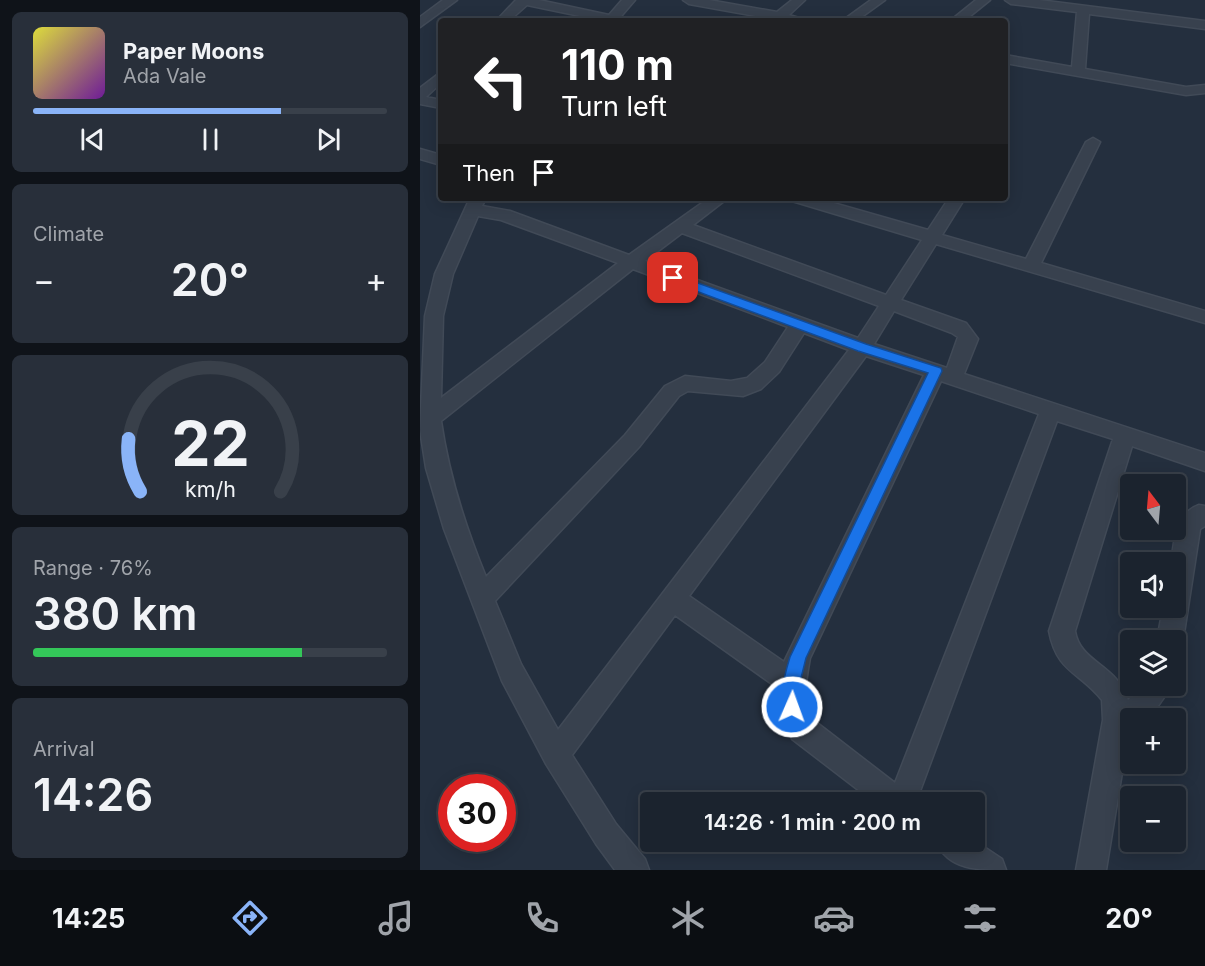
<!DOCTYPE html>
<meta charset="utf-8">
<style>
:root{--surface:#1b232e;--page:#282f3a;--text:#f1f3f6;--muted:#a0a4aa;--line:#39404a;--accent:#8ab4f8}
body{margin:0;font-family:Inter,sans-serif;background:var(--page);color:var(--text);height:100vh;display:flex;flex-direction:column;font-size:22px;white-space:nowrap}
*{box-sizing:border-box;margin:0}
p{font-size:20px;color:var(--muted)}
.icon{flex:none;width:33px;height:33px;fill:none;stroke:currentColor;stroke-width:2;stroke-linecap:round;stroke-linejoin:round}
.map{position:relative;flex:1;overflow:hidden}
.sheet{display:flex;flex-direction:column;gap:12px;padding:12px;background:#0f1319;width:420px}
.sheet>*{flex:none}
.banner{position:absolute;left:18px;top:18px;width:570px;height:183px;border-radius:6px;box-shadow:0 3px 15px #0003,0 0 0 2px var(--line);background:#202124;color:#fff;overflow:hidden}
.needle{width:39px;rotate:344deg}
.buttons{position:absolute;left:700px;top:474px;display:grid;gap:12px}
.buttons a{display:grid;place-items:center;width:66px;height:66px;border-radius:6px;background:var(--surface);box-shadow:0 3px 15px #0003,0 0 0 2px var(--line);font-size:30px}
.speed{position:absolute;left:18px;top:774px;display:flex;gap:12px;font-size:30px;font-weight:700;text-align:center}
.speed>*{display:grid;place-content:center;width:78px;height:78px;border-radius:50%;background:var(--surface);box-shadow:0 3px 15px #0003,0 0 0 2px var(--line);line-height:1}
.speed .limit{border:9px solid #d22;background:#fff;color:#111}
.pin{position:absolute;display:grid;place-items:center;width:51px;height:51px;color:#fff;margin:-26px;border-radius:12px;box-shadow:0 3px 9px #0006}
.me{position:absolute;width:66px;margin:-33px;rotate:2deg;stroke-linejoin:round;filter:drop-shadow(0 0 4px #0008)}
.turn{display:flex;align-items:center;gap:21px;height:126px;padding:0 24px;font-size:27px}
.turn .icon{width:78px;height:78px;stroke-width:2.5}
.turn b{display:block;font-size:42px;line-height:51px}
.then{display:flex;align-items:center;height:57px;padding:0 24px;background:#0003;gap:12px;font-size:22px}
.big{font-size:45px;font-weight:600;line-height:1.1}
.sheet .card{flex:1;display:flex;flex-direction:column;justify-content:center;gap:9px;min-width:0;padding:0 21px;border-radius:9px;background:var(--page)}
.sheet .dial{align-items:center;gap:0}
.dial svg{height:156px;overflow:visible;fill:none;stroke:var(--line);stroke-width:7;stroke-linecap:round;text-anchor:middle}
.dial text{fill:var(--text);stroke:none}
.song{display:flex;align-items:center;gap:18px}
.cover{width:72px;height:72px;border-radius:9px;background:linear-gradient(135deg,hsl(60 70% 55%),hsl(280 70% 35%))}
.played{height:6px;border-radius:3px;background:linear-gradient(90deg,var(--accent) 70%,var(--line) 70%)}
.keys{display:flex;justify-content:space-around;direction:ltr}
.heat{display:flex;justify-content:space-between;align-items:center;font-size:33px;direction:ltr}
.charge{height:9px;border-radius:4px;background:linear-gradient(90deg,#34c759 76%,var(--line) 0)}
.trip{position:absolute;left:220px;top:792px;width:345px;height:60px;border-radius:6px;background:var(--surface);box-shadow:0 3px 15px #0003,0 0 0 2px var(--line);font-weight:600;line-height:60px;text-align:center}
.dock{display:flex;height:96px;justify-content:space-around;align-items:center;background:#0b0e12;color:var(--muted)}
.dock .icon{width:42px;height:42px}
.dock .current{color:var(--accent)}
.dock b{font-size:27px;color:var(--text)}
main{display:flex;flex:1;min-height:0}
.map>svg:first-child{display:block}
</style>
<main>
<section class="sheet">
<div class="card">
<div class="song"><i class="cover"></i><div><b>Paper Moons</b><p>Ada Vale</p></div></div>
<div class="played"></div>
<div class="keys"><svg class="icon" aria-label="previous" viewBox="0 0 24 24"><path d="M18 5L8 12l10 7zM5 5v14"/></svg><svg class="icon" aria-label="pause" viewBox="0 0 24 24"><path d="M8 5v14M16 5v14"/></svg><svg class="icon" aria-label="next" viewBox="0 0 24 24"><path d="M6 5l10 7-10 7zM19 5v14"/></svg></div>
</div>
<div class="card"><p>Climate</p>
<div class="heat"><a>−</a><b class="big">20°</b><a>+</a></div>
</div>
<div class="card dial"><svg viewBox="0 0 100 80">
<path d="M14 69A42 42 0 1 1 86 69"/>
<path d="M14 69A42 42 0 0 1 8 42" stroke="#8ab4f8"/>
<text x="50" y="56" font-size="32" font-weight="700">22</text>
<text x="50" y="72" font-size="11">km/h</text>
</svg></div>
<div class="card"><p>Range · 76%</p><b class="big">380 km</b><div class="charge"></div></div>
<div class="card"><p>Arrival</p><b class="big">14:26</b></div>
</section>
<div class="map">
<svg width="785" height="870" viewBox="0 0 785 870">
<rect width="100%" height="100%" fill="#242f3e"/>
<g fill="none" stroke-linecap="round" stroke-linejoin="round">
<g stroke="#414a57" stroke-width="3">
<path id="street" d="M23 0H37L0 27V17Z
M96 0H119L189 15 202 0H215L197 21H184L107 5 89 21H76Z
M263 0H289L357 12 372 0H385L369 15 389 21H363L269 4Z
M451 0H465L436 21H422Z
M556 0H570L544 21H530Z
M585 0H619L785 21V29L669 14 665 69 766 87 785 85V93L766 95 585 63V55L652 67 657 12 591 4Z
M21 72V83L6 97 21 100V108L0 104V88Z
M673 138 680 142 621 263 785 311V323L516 244 481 300 546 323 558 339 544 374 785 453V471L712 446 655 631C660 663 697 664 708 700L723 686H752L731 716 711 718 686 870H656L683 720 682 700C659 671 637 673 629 631L693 439 637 421 496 802H454L372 739 359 707V689L255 615 152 755 196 824 225 859 229 870H195L176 844 126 764 82 681 24 529 6 468 0 430 5 316 15 274 50 198H66L62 206 90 211 209 255 289 198H308L273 225 466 295 502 240 372 201 370 198H396L508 230 529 198H545L522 235 606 259 666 142ZM58 216 81 220 198 263 21 398 23 316 33 274ZM262 233 459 306 438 338 225 261ZM213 269 368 327 345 362 327 378 311 381 265 376 245 386 205 435 66 577C45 526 29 476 21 421ZM474 311 532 333 538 337 527 368 454 344ZM384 333 429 350 138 730 101 664 75 601 219 447 259 396 268 391 323 396 341 389 359 372ZM446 356 504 375 364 662 269 596ZM521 381 619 414 475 783 392 719C382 699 386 680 390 658Z
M0 149 21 155V165L0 159Z
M779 505 785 506V526L780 529 763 640 756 650V640H737L743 608H756V562H751C755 540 754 514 779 505Z
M555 841 582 859 586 870C558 870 529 870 516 842Z"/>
</g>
<use href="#street" fill="#38414e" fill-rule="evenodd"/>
</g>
<path fill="#1a73e8" stroke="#114b97" stroke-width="1.5" d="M253 274 446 344 521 368 522 371 386 658 380 682 381 707 378 713 372 716 366 713C358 695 365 674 370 657L508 373 438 351 249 281V275Z"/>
</svg>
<div class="buttons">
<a><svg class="needle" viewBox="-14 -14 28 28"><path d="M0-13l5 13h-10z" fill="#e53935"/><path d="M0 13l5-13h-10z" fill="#a0a4aa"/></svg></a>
<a><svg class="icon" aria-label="sound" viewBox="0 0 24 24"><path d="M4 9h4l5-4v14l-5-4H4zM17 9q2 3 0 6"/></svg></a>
<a><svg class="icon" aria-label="layers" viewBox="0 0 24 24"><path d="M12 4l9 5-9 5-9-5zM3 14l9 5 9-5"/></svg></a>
<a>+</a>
<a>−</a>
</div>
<div class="speed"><div class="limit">30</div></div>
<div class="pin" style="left:253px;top:278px;background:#d93025"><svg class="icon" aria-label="arrive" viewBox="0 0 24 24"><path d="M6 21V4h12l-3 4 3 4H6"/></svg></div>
<svg class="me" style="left:372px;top:707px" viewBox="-20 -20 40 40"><circle r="17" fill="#1a73e8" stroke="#fff" stroke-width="3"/><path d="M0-11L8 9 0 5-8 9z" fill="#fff"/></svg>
<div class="trip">14:26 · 1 min · 200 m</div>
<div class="banner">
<div class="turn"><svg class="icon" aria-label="left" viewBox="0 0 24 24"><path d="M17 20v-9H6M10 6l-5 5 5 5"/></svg><div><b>110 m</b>Turn left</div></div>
<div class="then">Then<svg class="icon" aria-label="arrive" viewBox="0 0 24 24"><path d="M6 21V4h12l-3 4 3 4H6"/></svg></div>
</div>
</div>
</main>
<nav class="dock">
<b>14:25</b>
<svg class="icon current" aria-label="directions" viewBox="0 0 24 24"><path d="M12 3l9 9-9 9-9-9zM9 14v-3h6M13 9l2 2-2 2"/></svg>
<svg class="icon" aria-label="music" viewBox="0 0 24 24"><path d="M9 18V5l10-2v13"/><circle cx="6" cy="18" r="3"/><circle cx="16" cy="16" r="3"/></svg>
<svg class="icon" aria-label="phone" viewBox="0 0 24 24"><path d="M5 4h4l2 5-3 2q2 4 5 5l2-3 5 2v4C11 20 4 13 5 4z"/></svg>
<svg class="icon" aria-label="climate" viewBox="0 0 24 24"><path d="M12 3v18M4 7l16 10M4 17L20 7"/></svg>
<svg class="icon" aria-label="car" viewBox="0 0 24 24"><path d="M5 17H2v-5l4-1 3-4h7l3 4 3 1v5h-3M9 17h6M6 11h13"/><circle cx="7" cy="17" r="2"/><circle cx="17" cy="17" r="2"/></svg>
<svg class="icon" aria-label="filters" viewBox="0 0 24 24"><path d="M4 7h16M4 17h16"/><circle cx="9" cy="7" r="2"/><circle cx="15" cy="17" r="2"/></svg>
<b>20°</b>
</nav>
